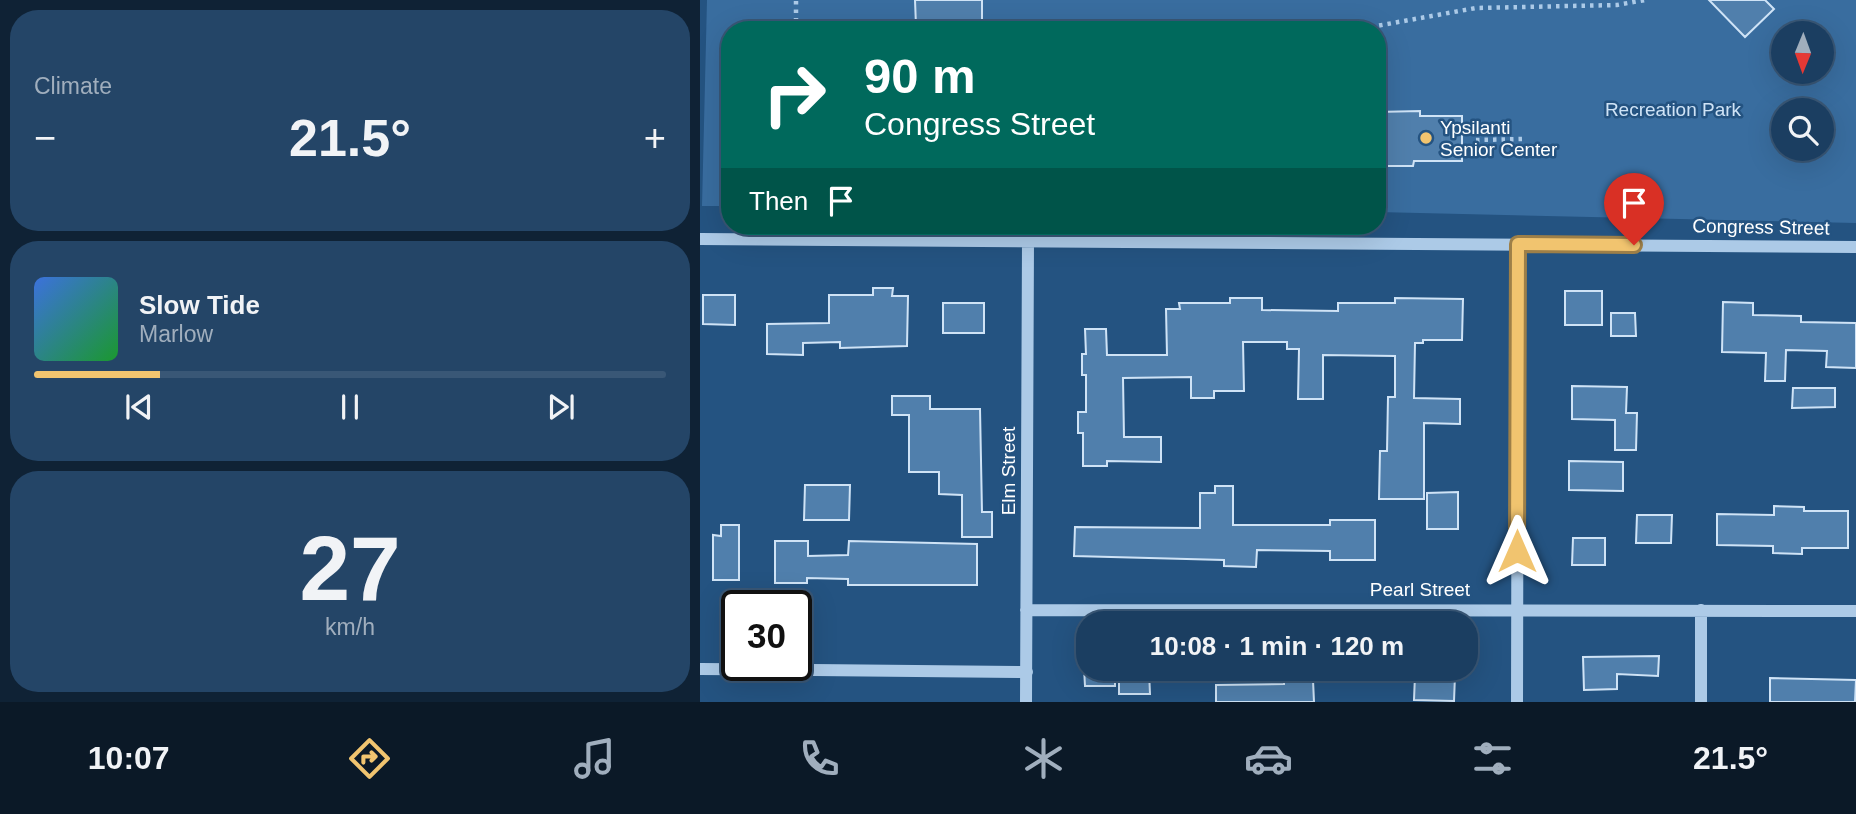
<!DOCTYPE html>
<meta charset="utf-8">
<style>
:root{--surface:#1b3e61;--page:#244567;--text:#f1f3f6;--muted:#a0aebd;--line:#395776;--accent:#f1c46f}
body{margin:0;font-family:Helvetica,sans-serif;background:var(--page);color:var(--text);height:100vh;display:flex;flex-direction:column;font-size:26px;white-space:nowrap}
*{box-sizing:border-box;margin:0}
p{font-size:23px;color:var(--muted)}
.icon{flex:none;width:38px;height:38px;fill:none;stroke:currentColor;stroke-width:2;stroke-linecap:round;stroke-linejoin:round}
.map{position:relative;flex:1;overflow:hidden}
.sheet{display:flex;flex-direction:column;gap:10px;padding:10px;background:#0f2235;width:700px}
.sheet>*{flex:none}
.top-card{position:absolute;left:21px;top:21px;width:665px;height:214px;border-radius:28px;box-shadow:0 7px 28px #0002,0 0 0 2px var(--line);background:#00695c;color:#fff;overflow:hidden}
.needle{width:46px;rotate:181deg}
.tools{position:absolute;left:1071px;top:21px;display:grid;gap:14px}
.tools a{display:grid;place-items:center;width:63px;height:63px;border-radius:50%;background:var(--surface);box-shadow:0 7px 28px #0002,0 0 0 2px var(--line);font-size:35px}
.speed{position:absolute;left:21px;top:590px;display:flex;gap:14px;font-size:35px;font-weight:700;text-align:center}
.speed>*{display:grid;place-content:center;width:91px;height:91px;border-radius:50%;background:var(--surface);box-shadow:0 7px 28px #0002,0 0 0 2px var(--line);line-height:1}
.speed .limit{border:4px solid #111;border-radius:10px;background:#fff;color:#111}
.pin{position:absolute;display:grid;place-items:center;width:60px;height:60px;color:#fff;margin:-72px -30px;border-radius:50% 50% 50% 0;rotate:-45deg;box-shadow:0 0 7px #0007}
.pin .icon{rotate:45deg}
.me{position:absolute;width:77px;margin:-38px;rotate:0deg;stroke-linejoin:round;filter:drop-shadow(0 0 5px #0008)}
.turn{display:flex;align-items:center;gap:24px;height:147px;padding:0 28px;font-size:32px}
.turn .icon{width:91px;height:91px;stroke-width:2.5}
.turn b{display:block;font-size:49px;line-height:60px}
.then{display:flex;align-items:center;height:66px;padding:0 28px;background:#0003;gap:14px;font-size:26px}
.big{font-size:52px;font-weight:800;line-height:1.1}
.sheet .tile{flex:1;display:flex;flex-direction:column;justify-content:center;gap:10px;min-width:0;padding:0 24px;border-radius:28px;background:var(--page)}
.sheet .dial{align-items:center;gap:0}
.dial b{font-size:91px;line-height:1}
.song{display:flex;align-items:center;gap:21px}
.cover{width:84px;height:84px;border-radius:10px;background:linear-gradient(135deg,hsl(220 70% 55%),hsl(130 70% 35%))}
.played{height:7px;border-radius:4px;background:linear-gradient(90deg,var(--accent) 20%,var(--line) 20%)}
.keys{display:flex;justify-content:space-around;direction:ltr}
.heat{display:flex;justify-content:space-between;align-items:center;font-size:38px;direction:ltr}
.trip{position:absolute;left:376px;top:611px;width:402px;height:70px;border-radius:28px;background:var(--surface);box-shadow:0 7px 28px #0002,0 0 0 2px var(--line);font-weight:800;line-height:70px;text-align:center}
.tabs{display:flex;height:112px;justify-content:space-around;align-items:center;background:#0b1927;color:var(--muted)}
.tabs .icon{width:49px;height:49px}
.tabs .current{color:var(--accent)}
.tabs b{font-size:32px;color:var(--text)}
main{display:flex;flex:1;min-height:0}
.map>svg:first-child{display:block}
</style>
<main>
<section class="sheet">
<div class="tile"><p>Climate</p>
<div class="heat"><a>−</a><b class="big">21.5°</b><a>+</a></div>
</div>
<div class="tile">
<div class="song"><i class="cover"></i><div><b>Slow Tide</b><p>Marlow</p></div></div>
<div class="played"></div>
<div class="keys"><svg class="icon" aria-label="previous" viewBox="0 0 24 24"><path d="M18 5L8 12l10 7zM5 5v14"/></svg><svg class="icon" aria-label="pause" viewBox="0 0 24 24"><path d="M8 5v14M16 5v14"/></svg><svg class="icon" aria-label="next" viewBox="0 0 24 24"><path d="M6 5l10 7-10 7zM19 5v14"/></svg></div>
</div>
<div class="tile dial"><b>27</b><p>km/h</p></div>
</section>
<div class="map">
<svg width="1156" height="702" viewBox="0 0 1156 702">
<rect width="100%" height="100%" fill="#245381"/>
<path fill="#396d9f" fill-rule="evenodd" d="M7 0H1156V223L677 212V30H30V206H2ZM1083 33H1122V72H1083ZM1083 110H1122V149H1083Z"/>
<path fill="#507fac" stroke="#cfe3f6" stroke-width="2" d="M215 0H282V26H216Z
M1009 0H1065L1074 9 1045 37Z
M720 111V116H762V161H714L713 166H677V112Z
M173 288H193L192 296H208L207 346 140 348V342L103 343V355L67 354V324L129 323V295H173Z
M865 291H902V325H865Z
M3 295H35V325L3 324Z
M530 298H562V310L638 311V303H695V298L763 299 762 340H723V343H715L714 398 760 399V424L724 423V499H679L680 451H687L688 397H695V356L623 355V399H598L599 349H587V342H543L544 391H514V398H491V377L423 378 424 437H461V462L407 461V466H383V433H378V412H386V375H382V354H386L385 329H406L407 355H467L466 309H480L479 303H530Z
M1023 302 1053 303V315L1101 316V322L1156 323V368L1126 367 1127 351 1086 350 1085 381H1065L1066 353 1022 352Z
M243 303H284V333H243Z
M911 313H935L936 336H911Z
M872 386 927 387 926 413H937L936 450H915V420L872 419Z
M1093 388H1135V407L1092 408Z
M192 396H230V409H280L282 512H292V537H262V495L239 494V472H209V415H192Z
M869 461 923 462V491L869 490Z
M105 485H150L149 520H104Z
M515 486H533V525H630V520H675V560H630V551L557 550 556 567 524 566V560L374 556 375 527 500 528V493H515Z
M758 492V529H727V493Z
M1074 506 1104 507V511H1148V548H1102V554L1073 553V546L1017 545V514L1074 515Z
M937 515H972L971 543H936Z
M21 525H39V580H13V535L21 536Z
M873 538H905V565H872Z
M75 541H108V556L148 555 149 541 277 544V585H148V579L107 578V583H75Z
M959 656 958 676 917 674V689L884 690 883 657Z
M384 668H415V686H385Z
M419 671H449L450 694H419Z
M715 675H755L754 701 714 700Z
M1070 678 1156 680 1155 702H1070Z
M584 680H613L614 702H516V685L584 684Z"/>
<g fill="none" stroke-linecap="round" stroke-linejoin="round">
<path stroke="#accae7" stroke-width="4.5" stroke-dasharray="3.5 5" stroke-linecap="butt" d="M96 30V0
M654 30 776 8 917 5 945 0
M776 140 823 139"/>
<path stroke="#accae7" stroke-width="12" d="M0 239 1156 247
M326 610 1156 611
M0 669 327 672
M326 702 328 241
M817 702 818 244
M1001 702V610"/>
</g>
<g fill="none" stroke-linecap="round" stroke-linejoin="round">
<g stroke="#9d7f48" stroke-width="18">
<path id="route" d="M817 551 818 244 934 245"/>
</g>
<use href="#route" stroke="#f1c46f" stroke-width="12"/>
</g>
<circle fill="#f1c46f" stroke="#245381" stroke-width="2.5" cx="726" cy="138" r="7"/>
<g text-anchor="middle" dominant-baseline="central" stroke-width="5" stroke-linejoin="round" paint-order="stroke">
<g font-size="19" fill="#cfe3f6" stroke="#245381">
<text x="973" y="109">Recreation Park</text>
</g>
<g font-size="19" fill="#fff" stroke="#245381" text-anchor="start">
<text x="740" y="127">Ypsilanti<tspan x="740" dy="22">Senior Center</tspan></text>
</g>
<g font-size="19" fill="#fff" stroke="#245381">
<text transform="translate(1061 227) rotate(1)">Congress Street</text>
<text transform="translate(308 471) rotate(-90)">Elm Street</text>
<text x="720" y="589">Pearl Street</text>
</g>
</g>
</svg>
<div class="tools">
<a><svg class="needle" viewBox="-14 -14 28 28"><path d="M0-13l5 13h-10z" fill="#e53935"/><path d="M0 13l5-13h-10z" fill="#a0aebd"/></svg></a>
<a><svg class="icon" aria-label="search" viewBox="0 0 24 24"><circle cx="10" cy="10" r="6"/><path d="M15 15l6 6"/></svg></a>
</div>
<div class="speed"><div class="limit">30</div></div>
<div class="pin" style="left:934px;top:245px;background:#d93025"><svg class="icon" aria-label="arrive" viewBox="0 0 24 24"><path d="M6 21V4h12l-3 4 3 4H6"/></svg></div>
<svg class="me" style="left:817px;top:551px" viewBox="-20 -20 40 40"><path d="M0-17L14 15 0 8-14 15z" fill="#f1c46f" stroke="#fff" stroke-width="4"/></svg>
<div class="trip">10:08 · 1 min · 120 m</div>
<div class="top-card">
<div class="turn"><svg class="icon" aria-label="right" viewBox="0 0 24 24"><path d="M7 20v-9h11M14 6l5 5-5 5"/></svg><div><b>90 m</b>Congress Street</div></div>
<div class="then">Then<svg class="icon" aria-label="arrive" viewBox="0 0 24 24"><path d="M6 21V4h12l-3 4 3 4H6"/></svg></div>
</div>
</div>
</main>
<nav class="tabs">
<b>10:07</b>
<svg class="icon current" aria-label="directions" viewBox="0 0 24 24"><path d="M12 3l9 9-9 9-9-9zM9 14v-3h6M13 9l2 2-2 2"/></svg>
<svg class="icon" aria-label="music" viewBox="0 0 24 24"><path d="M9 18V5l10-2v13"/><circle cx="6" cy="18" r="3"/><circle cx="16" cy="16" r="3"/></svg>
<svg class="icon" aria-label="phone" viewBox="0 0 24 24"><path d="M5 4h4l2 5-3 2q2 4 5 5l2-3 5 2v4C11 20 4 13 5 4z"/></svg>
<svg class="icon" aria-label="climate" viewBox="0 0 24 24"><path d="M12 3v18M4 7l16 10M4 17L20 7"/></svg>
<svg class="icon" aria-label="car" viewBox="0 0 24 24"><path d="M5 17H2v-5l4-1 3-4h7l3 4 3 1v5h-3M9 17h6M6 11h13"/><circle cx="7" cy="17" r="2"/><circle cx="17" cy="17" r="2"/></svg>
<svg class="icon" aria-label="filters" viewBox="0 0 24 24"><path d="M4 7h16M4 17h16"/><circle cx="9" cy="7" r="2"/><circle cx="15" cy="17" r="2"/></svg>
<b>21.5°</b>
</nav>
